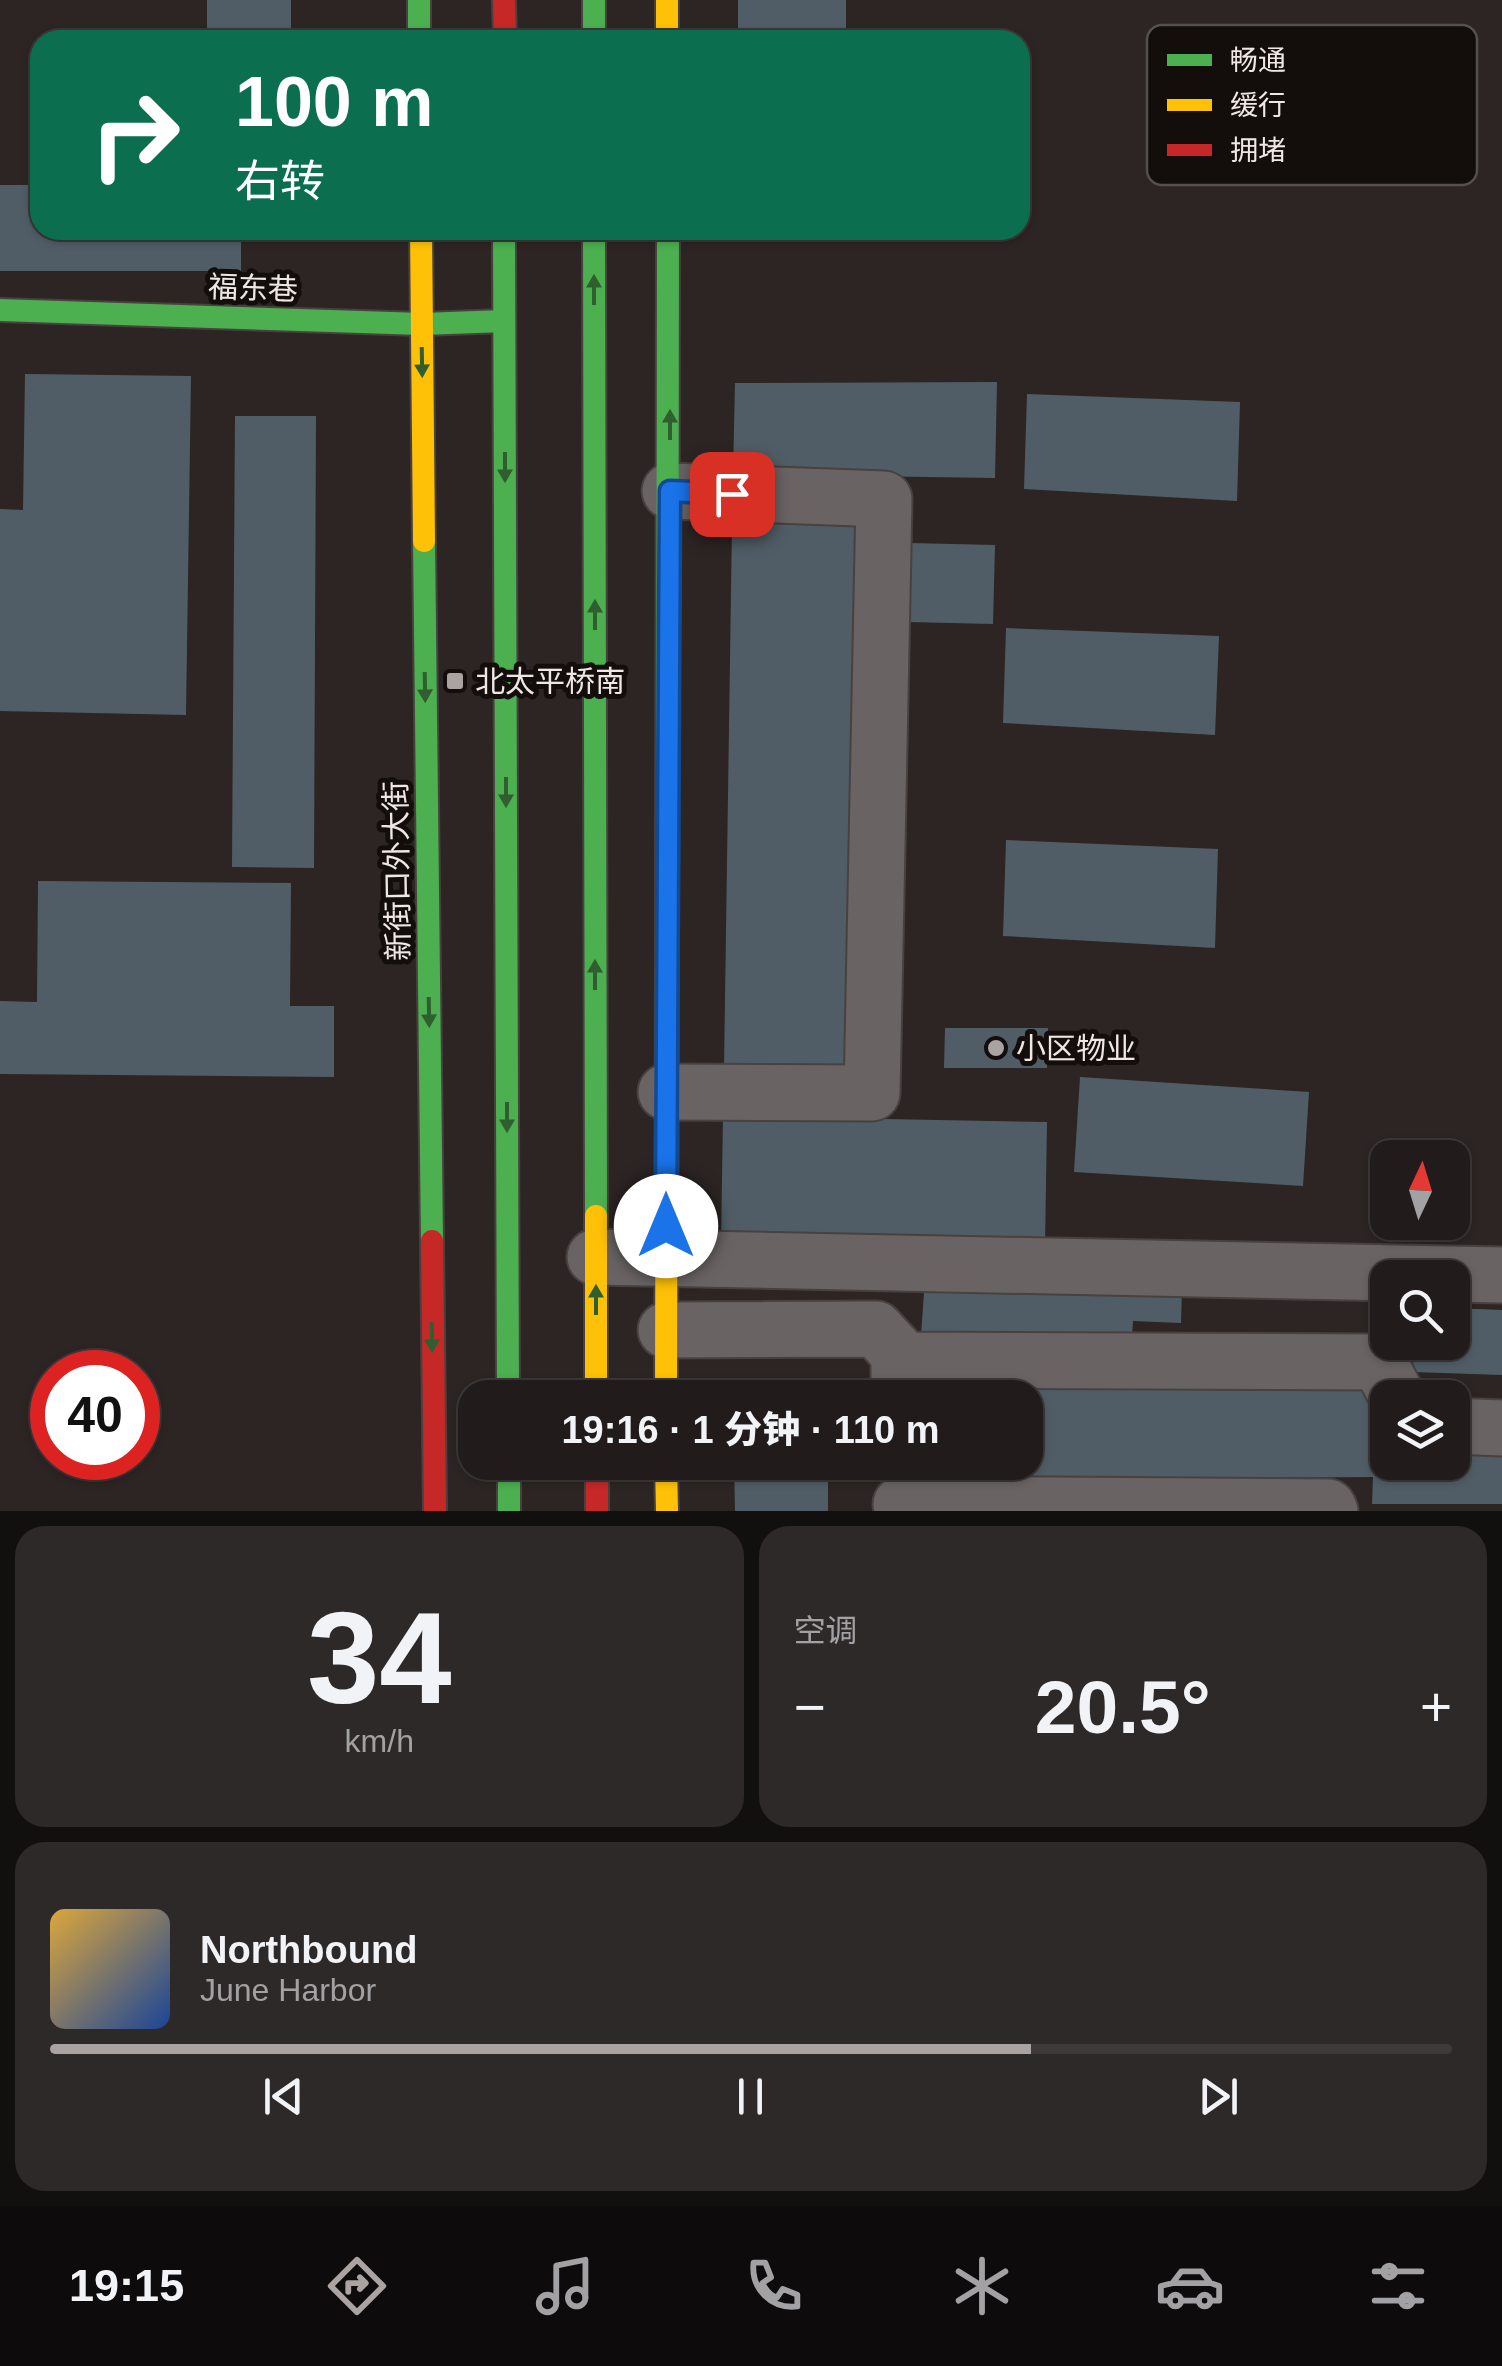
<!DOCTYPE html>
<html lang="zh">
<meta charset="utf-8">
<style>
:root{--surface:#211c1b;--page:#2d2928;--text:#f1f3f6;--muted:#a2a1a3;--line:#3e3a3a;--accent:#aba3a1}
body{margin:0;font-family:Arial,"Noto Sans SC",sans-serif;background:var(--page);color:var(--text);height:100vh;display:flex;flex-direction:column;font-size:38px;white-space:nowrap}
*{box-sizing:border-box;margin:0}
p{font-size:32px;color:var(--muted)}
.icon{flex:none;width:55px;height:55px;fill:none;stroke:currentColor;stroke-width:2;stroke-linecap:round;stroke-linejoin:round}
.map{position:relative;height:1511px;overflow:hidden}
.drawer{display:flex;flex-direction:column;gap:15px;padding:15px;background:#120f0f;flex:1}
.drawer>*{flex:none}
.top-card{position:absolute;left:30px;top:30px;width:1000px;height:210px;border-radius:30px;box-shadow:0 2px 8px #0004,0 0 0 2px var(--line);background:#0b6e4f;color:#fff;overflow:hidden}
.needle{width:65px;rotate:4deg}
.fabs{position:absolute;left:1370px;top:1140px;display:grid;gap:20px}
.fabs a{display:grid;place-items:center;width:100px;height:100px;border-radius:20px;background:var(--surface);box-shadow:0 2px 8px #0004,0 0 0 2px var(--line);font-size:50px}
.speed{position:absolute;left:30px;top:1350px;display:flex;gap:20px;font-size:50px;font-weight:700;text-align:center}
.speed>*{display:grid;place-content:center;width:130px;height:130px;border-radius:50%;background:var(--surface);box-shadow:0 2px 8px #0004,0 0 0 2px var(--line);line-height:1}
.speed .limit{border:15px solid #d22;background:#fff;color:#111}
.pin{position:absolute;display:grid;place-items:center;width:85px;height:85px;color:#fff;margin:-42px;border-radius:20px;box-shadow:0 5px 15px #0006}
.me{position:absolute;width:110px;margin:-55px;rotate:0deg;stroke-linejoin:round;filter:drop-shadow(0 0 8px #0008)}
.turn{display:flex;align-items:center;gap:35px;height:210px;padding:0 40px;font-size:45px}
.turn .icon{width:130px;height:130px;stroke-width:2.5}
.turn b{display:block;font-size:70px;line-height:85px}
.big{font-size:75px;font-weight:800;line-height:1.1}
.drawer .card{flex:1;display:flex;flex-direction:column;justify-content:center;gap:15px;min-width:0;padding:0 35px;border-radius:30px;background:var(--page)}
.drawer .dial{align-items:center;gap:0}
.dial b{font-size:130px;line-height:1}
.song{display:flex;align-items:center;gap:30px}
.cover{width:120px;height:120px;border-radius:15px;background:linear-gradient(135deg,hsl(40 70% 55%),hsl(220 70% 35%))}
.played{height:10px;border-radius:5px;background:linear-gradient(90deg,var(--accent) 70%,var(--line) 70%)}
.keys{display:flex;justify-content:space-around;direction:ltr}
.heat{display:flex;justify-content:space-between;align-items:center;font-size:55px;direction:ltr}
.drawer .tiles{flex:1;display:grid;gap:15px;grid-template-columns:1fr 1fr}
.card:last-child{grid-column:span 2}
.trip{position:absolute;left:458px;top:1380px;width:585px;height:100px;border-radius:30px;background:var(--surface);box-shadow:0 2px 8px #0004,0 0 0 2px var(--line);font-weight:800;line-height:100px;text-align:center}
.menu{display:flex;height:160px;justify-content:space-around;align-items:center;background:#0d0b0b;color:var(--muted)}
.menu .icon{width:70px;height:70px}
.menu .active{color:var(--accent)}
.menu b{font-size:45px;color:var(--text)}
.map>svg:first-child{display:block}
</style>
<div class="map">
<svg width="1502" height="1511" viewBox="0 0 1502 1511">
<rect width="100%" height="100%" fill="#2c2524"/>
<path fill="#515d66" d="M207 0H291V40H207Z
M738 0H846V40H738Z
M0 185H40V230H241V271H0Z
M25 374 191 376 186 715 0 711V509L23 510Z
M997 382 995 478 733 474 735 383Z
M1027 394 1240 402 1237 501 1024 489Z
M235 416H316L314 868 232 867Z
M732 523 866 526 853 1071 724 1068Z
M909 543 995 545 993 624 908 622Z
M1006 628 1219 636 1215 735 1003 723Z
M1006 840 1218 849 1215 948 1003 936Z
M38 881 291 883 290 1006H334V1077L0 1074V1001L37 1002Z
M945 1028H1048L1047 1068H944Z
M1080 1077 1309 1092 1303 1186 1074 1172Z
M723 1116 1047 1122 1045 1246 721 1241Z
M925 1278 1182 1288 1181 1323 1133 1321 1132 1335 921 1336Z
M1452 1308 1502 1310V1375L1413 1372 1414 1342H1452Z
M923 1382 1375 1388V1441H1388V1462H1452V1442L1502 1443V1504H1372L1373 1477 924 1480 923 1462H1025V1398H923Z
M827 1393V1398H761V1394Z
M734 1462H828V1511H735Z"/>
<g fill="none" stroke-linecap="round" stroke-linejoin="round">
<g stroke="#484140" stroke-width="59">
<path id="street" d="M666 1092 872 1093 884 499 670 491
M595 1257 1502 1275
M666 1330 876 1329 899 1354V1392
M899 1360 1379 1362 1398 1398
M1452 1426 1502 1428
M901 1504 1328 1507 1330 1511"/>
</g>
<g stroke="#484140" stroke-width="26">
<path id="fast" d="M419 0V40
M594 0V40
M504 230 508 1398
M594 230 596 1216
M0 310 422 324 504 321
M424 541 432 1241
M667 938 668 230
M509 1462V1511"/>
</g>
<g stroke="#484140" stroke-width="26">
<path id="slow" d="M667 0V40
M421 230 424 541
M596 1216V1398
M666 1398 667 938
M666 1462 667 1511"/>
</g>
<g stroke="#484140" stroke-width="26">
<path id="jam" d="M504 0 505 40
M432 1241 435 1511
M597 1462V1511"/>
</g>
<use href="#street" stroke="#696463" stroke-width="55"/>
<use href="#fast" stroke="#4caf50" stroke-width="22"/>
<use href="#slow" stroke="#ffc107" stroke-width="22"/>
<use href="#jam" stroke="#c62828" stroke-width="22"/>
</g>
<defs><path id="oneway-solid" d="M-6-.8H1V-3.2L6.5 0L1 3.2V.8H-6Z" transform="scale(2.5)"/></defs>
<g fill="#305e2e">
<use href="#oneway-solid" transform="translate(594 290) rotate(-90)"/>
<use href="#oneway-solid" transform="translate(422 362) rotate(89)"/>
<use href="#oneway-solid" transform="translate(670 425) rotate(-90)"/>
<use href="#oneway-solid" transform="translate(505 467) rotate(90)"/>
<use href="#oneway-solid" transform="translate(595 615) rotate(-90)"/>
<use href="#oneway-solid" transform="translate(425 687) rotate(89)"/>
<use href="#oneway-solid" transform="translate(506 792) rotate(90)"/>
<use href="#oneway-solid" transform="translate(595 975) rotate(-90)"/>
<use href="#oneway-solid" transform="translate(429 1012) rotate(89)"/>
<use href="#oneway-solid" transform="translate(507 1117) rotate(90)"/>
<use href="#oneway-solid" transform="translate(596 1300) rotate(-90)"/>
<use href="#oneway-solid" transform="translate(432 1337) rotate(89)"/>
</g>
<g fill="none" stroke-linecap="round" stroke-linejoin="round">
<g stroke="#114b97" stroke-width="25">
<path id="route" d="M666 1226 670 491 732 494"/>
</g>
<use href="#route" stroke="#1a73e8" stroke-width="18"/>
</g>
<g fill="#aba3a1" stroke="#130e0c" stroke-width="4">
<rect x="445" y="671" width="20" height="20" rx="5"/>
<circle cx="996" cy="1048" r="10"/>
</g>
<g text-anchor="middle" dominant-baseline="central" stroke-width="10" stroke-linejoin="round" paint-order="stroke">
<g font-size="30" fill="#efe7e4" stroke="#130e0c">
<text transform="translate(253 288) rotate(2)">福东巷</text>
<text transform="translate(397 871) rotate(-91)">新街口外大街</text>
</g>
<g font-size="30" fill="#efe7e4" stroke="#130e0c" text-anchor="start">
<text x="475" y="681">北太平桥南</text>
<text x="1016" y="1048">小区物业</text>
</g>
</g>
<rect x="1147" y="25" width="330" height="160" rx="15" fill="#130e0c" stroke="#554f4d" stroke-width="2.5"/>
<rect x="1167" y="54" width="45" height="12" fill="#4caf50"/>
<rect x="1167" y="99" width="45" height="12" fill="#ffc107"/>
<rect x="1167" y="144" width="45" height="12" fill="#c62828"/>
<g font-size="28" fill="#efe7e4">
<text x="1230" y="70">畅通</text>
<text x="1230" y="115">缓行</text>
<text x="1230" y="160">拥堵</text>
</g>
</svg>
<div class="fabs">
<a><svg class="needle" viewBox="-14 -14 28 28"><path d="M0-13l5 13h-10z" fill="#e53935"/><path d="M0 13l5-13h-10z" fill="#a2a1a3"/></svg></a>
<a><svg class="icon" aria-label="search" viewBox="0 0 24 24"><circle cx="10" cy="10" r="6"/><path d="M15 15l6 6"/></svg></a>
<a><svg class="icon" aria-label="layers" viewBox="0 0 24 24"><path d="M12 4l9 5-9 5-9-5zM3 14l9 5 9-5"/></svg></a>
</div>
<div class="speed"><div class="limit">40</div></div>
<div class="pin" style="left:732px;top:494px;background:#d93025"><svg class="icon" aria-label="arrive" viewBox="0 0 24 24"><path d="M6 21V4h12l-3 4 3 4H6"/></svg></div>
<svg class="me" style="left:666px;top:1226px" viewBox="-20 -20 40 40"><circle r="19" fill="#fff"/><path d="M0-13L10 11 0 6-10 11z" fill="#1a73e8"/></svg>
<div class="trip">19:16 · 1 分钟 · 110 m</div>
<div class="top-card">
<div class="turn"><svg class="icon" aria-label="right" viewBox="0 0 24 24"><path d="M7 20v-9h11M14 6l5 5-5 5"/></svg><div><b>100 m</b>右转</div></div>
</div>
</div>
<section class="drawer">
<div class="tiles">
<div class="card dial"><b>34</b><p>km/h</p></div>
<div class="card"><p>空调</p>
<div class="heat"><a>−</a><b class="big">20.5°</b><a>+</a></div>
</div>
<div class="card">
<div class="song"><i class="cover"></i><div><b>Northbound</b><p>June Harbor</p></div></div>
<div class="played"></div>
<div class="keys"><svg class="icon" aria-label="previous" viewBox="0 0 24 24"><path d="M18 5L8 12l10 7zM5 5v14"/></svg><svg class="icon" aria-label="pause" viewBox="0 0 24 24"><path d="M8 5v14M16 5v14"/></svg><svg class="icon" aria-label="next" viewBox="0 0 24 24"><path d="M6 5l10 7-10 7zM19 5v14"/></svg></div>
</div>
</div>
</section>
<nav class="menu">
<b>19:15</b>
<svg class="icon active" aria-label="directions" viewBox="0 0 24 24"><path d="M12 3l9 9-9 9-9-9zM9 14v-3h6M13 9l2 2-2 2"/></svg>
<svg class="icon" aria-label="music" viewBox="0 0 24 24"><path d="M9 18V5l10-2v13"/><circle cx="6" cy="18" r="3"/><circle cx="16" cy="16" r="3"/></svg>
<svg class="icon" aria-label="phone" viewBox="0 0 24 24"><path d="M5 4h4l2 5-3 2q2 4 5 5l2-3 5 2v4C11 20 4 13 5 4z"/></svg>
<svg class="icon" aria-label="climate" viewBox="0 0 24 24"><path d="M12 3v18M4 7l16 10M4 17L20 7"/></svg>
<svg class="icon" aria-label="car" viewBox="0 0 24 24"><path d="M5 17H2v-5l4-1 3-4h7l3 4 3 1v5h-3M9 17h6M6 11h13"/><circle cx="7" cy="17" r="2"/><circle cx="17" cy="17" r="2"/></svg>
<svg class="icon" aria-label="filters" viewBox="0 0 24 24"><path d="M4 7h16M4 17h16"/><circle cx="9" cy="7" r="2"/><circle cx="15" cy="17" r="2"/></svg>
</nav>
